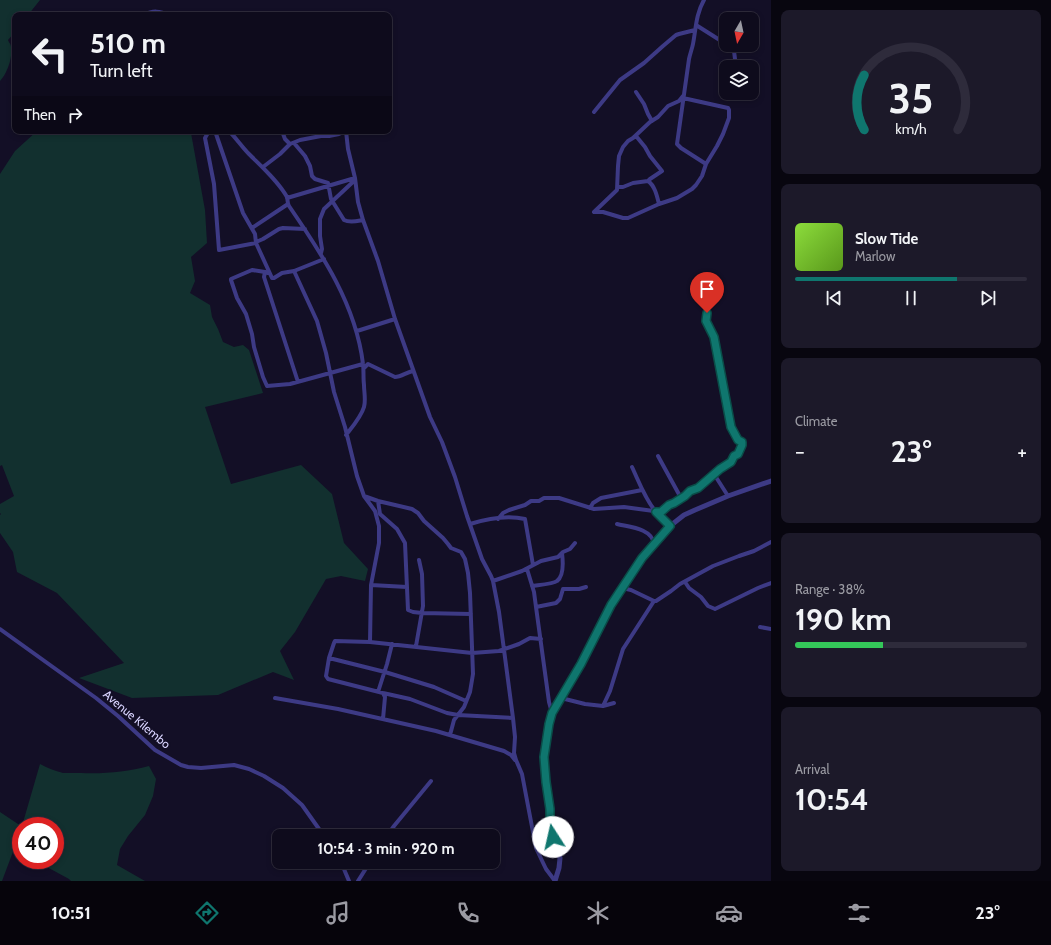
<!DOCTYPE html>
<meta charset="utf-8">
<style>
:root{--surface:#0e0b1c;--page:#1c1929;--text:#f1f3f6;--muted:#9b9ba3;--line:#2e2b3b;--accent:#0f766e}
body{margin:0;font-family:Cabin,sans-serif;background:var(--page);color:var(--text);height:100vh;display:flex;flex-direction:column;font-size:15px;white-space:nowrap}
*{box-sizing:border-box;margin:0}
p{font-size:13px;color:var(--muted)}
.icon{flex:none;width:22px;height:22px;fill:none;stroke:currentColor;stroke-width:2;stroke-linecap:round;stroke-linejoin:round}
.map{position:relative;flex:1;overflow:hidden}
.side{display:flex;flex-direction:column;gap:10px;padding:10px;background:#08060f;width:280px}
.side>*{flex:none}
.banner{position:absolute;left:12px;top:12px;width:380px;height:122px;border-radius:8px;box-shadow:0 2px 6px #0003,0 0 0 1px var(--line);background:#0e0b1c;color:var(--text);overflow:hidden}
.needle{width:26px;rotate:189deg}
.controls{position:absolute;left:719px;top:12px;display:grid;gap:8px}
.controls a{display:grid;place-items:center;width:40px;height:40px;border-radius:8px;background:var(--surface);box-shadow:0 2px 6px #0003,0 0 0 1px var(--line);font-size:20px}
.speed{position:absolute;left:12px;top:817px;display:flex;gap:8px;font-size:20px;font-weight:700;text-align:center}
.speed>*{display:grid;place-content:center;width:52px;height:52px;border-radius:50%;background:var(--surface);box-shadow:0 2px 6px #0003,0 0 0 1px var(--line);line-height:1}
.speed .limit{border:6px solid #d22;background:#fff;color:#111}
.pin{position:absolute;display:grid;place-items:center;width:34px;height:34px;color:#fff;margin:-41px -17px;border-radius:50% 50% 50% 0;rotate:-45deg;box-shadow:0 0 4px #0007}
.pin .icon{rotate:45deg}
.me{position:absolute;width:44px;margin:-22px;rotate:350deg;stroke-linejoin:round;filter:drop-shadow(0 0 3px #0008)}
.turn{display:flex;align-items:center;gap:14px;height:84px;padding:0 12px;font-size:18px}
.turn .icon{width:52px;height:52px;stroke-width:2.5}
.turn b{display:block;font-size:28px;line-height:34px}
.then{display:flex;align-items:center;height:38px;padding:0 12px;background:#0003;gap:8px;font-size:15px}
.big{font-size:30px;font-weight:800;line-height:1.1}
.side .widget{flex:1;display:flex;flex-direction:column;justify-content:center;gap:6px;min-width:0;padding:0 14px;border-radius:8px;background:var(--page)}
.side .dial{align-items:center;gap:0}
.dial svg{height:104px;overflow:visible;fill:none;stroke:var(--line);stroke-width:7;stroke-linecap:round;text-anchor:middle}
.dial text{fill:var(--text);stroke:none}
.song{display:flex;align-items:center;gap:12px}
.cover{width:48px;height:48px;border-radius:6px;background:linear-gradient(135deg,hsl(90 70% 55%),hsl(90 70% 35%))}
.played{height:4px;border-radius:2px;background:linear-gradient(90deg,var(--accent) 70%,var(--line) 70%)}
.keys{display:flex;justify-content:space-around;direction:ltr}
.heat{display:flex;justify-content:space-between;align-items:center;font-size:22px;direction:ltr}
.charge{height:6px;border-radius:3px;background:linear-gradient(90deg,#34c759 38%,var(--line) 0)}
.trip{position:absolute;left:272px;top:829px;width:228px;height:40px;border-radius:8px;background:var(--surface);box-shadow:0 2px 6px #0003,0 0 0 1px var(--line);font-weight:800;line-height:40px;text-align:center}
.dock{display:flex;height:64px;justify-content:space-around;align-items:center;background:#06040b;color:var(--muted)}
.dock .icon{width:28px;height:28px}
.dock .active{color:var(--accent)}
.dock b{font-size:18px;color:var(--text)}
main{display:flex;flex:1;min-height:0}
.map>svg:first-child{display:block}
</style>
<main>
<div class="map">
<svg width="771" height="881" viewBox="0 0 771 881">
<rect width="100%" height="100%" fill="#130f26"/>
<path fill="#12302f" d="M0 0H40L28 15H15V32L8 40C9 43 11 44 11 47 13 57 7 74 0 81Z
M37 131H189L191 133 205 210 207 243 191 257 195 281 190 293 210 305 212 317 218 329 223 342 234 347 243 345 249 350 263 393 205 407 231 484 301 465 332 494 344 543 368 569 365 581 341 576 326 579 295 632 280 651 294 680 273 672 218 695 132 698 79 678 124 663 57 593 17 572 13 552 0 533V515L1 514 0 513V504L14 496 2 465 0 466V174L15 151Z
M40 764C47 768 55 771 63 773 69 773 75 773 81 773 104 774 127 772 149 766L156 779 153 796 145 815 128 836 120 849 117 865 145 881H71L69 879 34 860H55V826H22Z
M0 812 21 826V853L14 849 2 881H0Z"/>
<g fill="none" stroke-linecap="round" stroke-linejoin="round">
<path stroke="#3d3a85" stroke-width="4" d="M704 0C696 14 696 28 693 44 692 49 690 54 689 59L677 144 681 148 706 164
M144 15C153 10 160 11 169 15
M696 25 726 44
M727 45 734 51 736 67
M636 92 644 104 648 114 652 121
M594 112 620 80 644 63 663 46 676 35 679 34 695 30
M209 131 205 138 214 184 219 250 256 243
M215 131 243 213 255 234 256 243 272 278H274L282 273 294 271 324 259
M229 131C236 138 242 147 249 154 262 167 278 181 287 197 288 200 287 203 289 206 322 254 356 305 363 364 364 371 363 378 364 385 364 392 366 400 364 407 361 417 353 426 346 435
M282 131 285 139 290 144
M346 131 348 149 355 178 358 202 363 220 378 261 395 319 430 417 442 442 455 477 467 516 482 559 491 576 493 581 499 612 513 718 515 737 514 753 516 760 522 774 536 848 546 869 555 881
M294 143 305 156 310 166 312 176 315 179 328 183 331 199 344 220C350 223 357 221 363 220
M263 167 280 154 290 144 300 140 321 136H329L339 134 346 131
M648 181C655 186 657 196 659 204
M618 187H623L633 183 648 181 650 179 662 171 650 156 645 147 636 136
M287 198 355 178
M594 212H603L623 218H628L659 204 677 198 692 189 696 185 702 176 706 164 717 146 723 134 729 118V110L728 108 683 98
M594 212 617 190 618 166 619 156 623 147 628 141 633 138 650 122 658 117 668 106 679 101 683 96
M252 228 288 204
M256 242 263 239 279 229 283 228 305 229
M321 253 322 249 320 236V219L324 209 355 180
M294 271 317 321 326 353 334 392 345 427 357 476 364 496 375 511 379 526V543L371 585 370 642
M265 272 252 270 231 279V280L237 298 246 314 252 334 254 347 263 377 267 386 290 384 363 364
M268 273 265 272 264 277 298 382
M357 331 395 319
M364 368 368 364 395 377C401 377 407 372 413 371
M658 456 681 498
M632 467C639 482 645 499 656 512 660 517 666 521 670 526
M714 474 728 496
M364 496 378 501 412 509 418 513 424 521 443 538 448 544 451 548 461 552 465 559 468 573 470 593 473 674 470 692 464 707 454 720 450 735
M378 501 380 514 397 529 405 543 408 610 413 612 422 613 471 614
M590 508 593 503 601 498 642 490
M498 519 503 513 509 510 525 505 531 501H539L544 498H559L594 509 624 507 661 512 669 505 674 503 685 496 690 491 698 488 720 469 731 462 734 456 738 453 742 445V442L738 440 731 427 714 337 706 321 707 305
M470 524C486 519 508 515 525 519L533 565
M617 524C629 527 652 528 654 544
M527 569 534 592 536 607 549 702 552 713
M493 581 522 571 541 561 558 557 563 552 570 549 575 543
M685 582 689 588 701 597 708 606 715 609 758 588 771 583
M371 585 407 587
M532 586C538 585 553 584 557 581 564 576 563 561 562 553
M622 588 631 590 654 601H656L671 591 680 584 713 566 739 556 754 551 771 542
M536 607 556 603 560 599 563 589H579L586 587
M760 627 771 629
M0 629 96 698 118 716 155 750 181 765 188 767 201 768 234 765 249 769 264 776 283 788 302 805 324 836
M416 646 423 606 422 574 419 560
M329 658 385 672 434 687 466 701
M378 692 387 664 392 644
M275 698 338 709 436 731 504 751 511 755 515 760
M561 698 585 704 603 706 614 703
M603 706 610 691 623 649 654 601
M513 718 458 715 447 713 410 699 383 693 328 679 326 676 329 658 334 643 335 641 370 642 472 653 499 651 519 644 530 638 541 639
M383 719 385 697 383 693
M387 836 394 826 431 781
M341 862 349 881
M358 881 370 862"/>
<path stroke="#3d3a85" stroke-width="5" d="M555 881 559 868 560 858 550 823V809L546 782 543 757 549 723 552 713 556 706 581 664 611 605 641 558 670 526 684 515 695 510 728 496 771 481"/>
</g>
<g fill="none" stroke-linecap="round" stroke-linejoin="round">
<g stroke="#0a4d48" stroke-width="10">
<path id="route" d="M553 837 550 823V809L546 782 544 757 549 724 552 713 581 664 611 605 642 558 670 526 656 512H661L669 505 674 503 685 496 690 491 698 488 720 469 731 462 734 456 738 454 742 445V442L738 440 731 427 714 337 706 321 707 313"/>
</g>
<use href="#route" stroke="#0f766e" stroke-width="7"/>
</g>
<g text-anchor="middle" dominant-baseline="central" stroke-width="4" stroke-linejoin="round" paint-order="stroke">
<g font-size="12" fill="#d9d4ff" stroke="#130f26">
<text transform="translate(137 719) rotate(40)">Avenue Kilembo</text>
</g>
</g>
</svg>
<div class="controls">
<a><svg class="needle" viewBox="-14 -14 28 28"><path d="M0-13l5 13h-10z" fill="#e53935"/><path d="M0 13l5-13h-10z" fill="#9b9ba3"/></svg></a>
<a><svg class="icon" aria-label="layers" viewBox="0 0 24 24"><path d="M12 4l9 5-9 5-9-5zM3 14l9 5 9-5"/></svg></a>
</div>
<div class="speed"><div class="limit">40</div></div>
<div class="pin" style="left:707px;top:313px;background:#d93025"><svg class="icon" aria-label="arrive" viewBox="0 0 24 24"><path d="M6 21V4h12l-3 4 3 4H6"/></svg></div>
<svg class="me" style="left:553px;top:837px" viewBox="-20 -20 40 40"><circle r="19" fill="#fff"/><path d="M0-13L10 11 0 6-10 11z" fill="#0f766e"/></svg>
<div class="trip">10:54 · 3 min · 920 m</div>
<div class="banner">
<div class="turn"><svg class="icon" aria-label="left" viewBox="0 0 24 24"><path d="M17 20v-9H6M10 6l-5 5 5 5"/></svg><div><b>510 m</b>Turn left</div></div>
<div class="then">Then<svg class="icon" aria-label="right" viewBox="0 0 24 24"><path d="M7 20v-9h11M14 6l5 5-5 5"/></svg></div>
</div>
</div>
<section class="side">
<div class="widget dial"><svg viewBox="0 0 100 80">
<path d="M14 69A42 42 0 1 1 86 69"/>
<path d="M14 69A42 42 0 0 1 14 27" stroke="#0f766e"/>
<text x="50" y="56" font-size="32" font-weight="700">35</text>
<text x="50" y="72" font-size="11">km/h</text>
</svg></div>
<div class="widget">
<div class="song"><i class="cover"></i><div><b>Slow Tide</b><p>Marlow</p></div></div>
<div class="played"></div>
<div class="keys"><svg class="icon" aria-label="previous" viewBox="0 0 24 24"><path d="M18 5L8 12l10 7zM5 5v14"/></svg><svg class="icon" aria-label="pause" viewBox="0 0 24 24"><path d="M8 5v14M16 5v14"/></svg><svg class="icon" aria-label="next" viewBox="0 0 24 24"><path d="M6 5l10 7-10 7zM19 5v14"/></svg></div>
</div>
<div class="widget"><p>Climate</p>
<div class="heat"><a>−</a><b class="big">23°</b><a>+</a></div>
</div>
<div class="widget"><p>Range · 38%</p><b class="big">190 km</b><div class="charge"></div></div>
<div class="widget"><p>Arrival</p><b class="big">10:54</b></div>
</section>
</main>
<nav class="dock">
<b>10:51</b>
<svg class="icon active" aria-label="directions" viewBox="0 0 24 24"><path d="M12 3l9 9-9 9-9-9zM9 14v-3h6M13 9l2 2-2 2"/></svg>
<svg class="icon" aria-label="music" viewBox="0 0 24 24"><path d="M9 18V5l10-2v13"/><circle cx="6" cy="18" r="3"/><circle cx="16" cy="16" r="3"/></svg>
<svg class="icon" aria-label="phone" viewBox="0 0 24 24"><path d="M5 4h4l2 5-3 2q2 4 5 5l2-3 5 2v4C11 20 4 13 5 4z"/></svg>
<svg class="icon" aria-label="climate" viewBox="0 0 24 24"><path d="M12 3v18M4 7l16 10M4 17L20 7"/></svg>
<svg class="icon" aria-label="car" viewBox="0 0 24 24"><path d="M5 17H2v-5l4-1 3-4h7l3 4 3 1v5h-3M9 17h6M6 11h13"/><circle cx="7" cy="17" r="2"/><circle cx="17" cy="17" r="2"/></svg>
<svg class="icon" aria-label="filters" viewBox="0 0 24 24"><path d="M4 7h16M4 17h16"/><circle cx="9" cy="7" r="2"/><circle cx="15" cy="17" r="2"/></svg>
<b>23°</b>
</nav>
